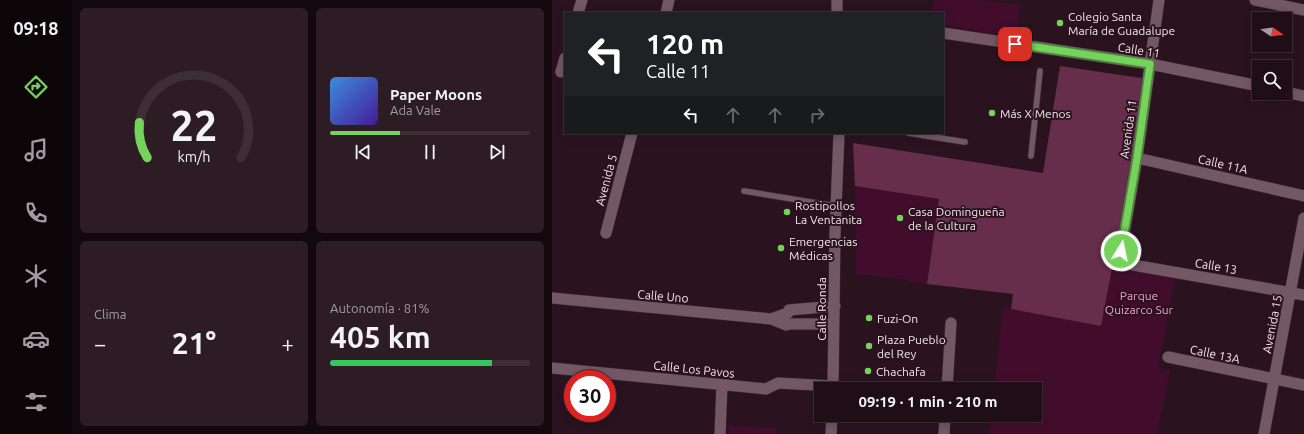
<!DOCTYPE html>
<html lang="es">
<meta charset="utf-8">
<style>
:root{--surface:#200e17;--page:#2d1c24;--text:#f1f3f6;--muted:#a29ca1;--line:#3d2e36;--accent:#75d25b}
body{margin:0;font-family:Ubuntu,sans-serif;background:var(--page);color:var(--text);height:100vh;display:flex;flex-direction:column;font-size:15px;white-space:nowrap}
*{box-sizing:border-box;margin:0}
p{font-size:13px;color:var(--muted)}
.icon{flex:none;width:22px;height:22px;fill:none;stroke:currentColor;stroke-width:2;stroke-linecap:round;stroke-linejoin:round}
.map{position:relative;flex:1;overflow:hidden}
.sheet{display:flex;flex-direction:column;gap:8px;padding:8px;background:#12080d;width:480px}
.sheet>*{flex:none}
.top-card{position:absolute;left:12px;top:12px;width:380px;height:122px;border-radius:0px;box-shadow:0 2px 10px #0003,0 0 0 1px var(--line);background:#202124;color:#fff;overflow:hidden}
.needle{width:26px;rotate:103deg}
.buttons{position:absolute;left:700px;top:12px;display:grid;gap:8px}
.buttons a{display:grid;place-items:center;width:40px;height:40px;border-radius:0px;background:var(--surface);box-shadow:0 2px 10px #0003,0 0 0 1px var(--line);font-size:20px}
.speed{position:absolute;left:12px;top:370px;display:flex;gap:8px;font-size:20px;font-weight:700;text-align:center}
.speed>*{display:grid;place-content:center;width:52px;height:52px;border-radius:50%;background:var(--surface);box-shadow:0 2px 10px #0003,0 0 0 1px var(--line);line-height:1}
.speed .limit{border:6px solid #d22;background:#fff;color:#111}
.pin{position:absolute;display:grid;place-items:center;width:34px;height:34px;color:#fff;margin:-17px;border-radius:8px;box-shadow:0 2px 6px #0006}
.me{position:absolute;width:44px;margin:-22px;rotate:10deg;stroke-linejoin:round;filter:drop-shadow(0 0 3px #0008)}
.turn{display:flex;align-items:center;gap:14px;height:84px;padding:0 16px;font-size:18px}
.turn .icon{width:52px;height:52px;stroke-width:2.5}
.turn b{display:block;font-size:28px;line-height:34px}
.lanes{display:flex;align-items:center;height:38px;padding:0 16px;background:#0003;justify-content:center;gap:20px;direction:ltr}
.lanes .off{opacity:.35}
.big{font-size:30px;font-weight:700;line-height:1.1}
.sheet .card{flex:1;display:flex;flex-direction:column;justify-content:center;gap:6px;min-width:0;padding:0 14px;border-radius:6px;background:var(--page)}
.sheet .dial{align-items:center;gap:0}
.dial svg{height:104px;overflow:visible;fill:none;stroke:var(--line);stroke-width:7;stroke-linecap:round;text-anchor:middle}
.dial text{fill:var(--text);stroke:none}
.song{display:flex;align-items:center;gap:12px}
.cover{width:48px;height:48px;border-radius:6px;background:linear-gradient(135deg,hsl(210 70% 55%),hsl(260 70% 35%))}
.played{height:4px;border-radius:2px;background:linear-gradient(90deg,var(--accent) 35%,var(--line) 35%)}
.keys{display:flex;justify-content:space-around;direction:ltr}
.heat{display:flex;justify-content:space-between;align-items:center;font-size:22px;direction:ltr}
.charge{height:6px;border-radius:3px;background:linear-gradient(90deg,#34c759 81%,var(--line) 0)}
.sheet .tiles{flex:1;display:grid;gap:8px;grid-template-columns:repeat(2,1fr)}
.trip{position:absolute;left:262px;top:382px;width:228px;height:40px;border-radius:0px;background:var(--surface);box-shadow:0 2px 10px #0003,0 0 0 1px var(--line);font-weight:700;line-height:40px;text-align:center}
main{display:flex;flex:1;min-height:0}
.tab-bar{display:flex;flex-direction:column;width:72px;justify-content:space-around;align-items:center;background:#0d0609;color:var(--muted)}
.tab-bar .icon{width:28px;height:28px}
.tab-bar .current{color:var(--accent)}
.tab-bar b{font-size:18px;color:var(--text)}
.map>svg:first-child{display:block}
</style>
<main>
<nav class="tab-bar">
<b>09:18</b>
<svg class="icon current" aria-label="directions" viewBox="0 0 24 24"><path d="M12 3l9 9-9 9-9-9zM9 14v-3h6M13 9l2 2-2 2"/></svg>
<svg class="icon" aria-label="music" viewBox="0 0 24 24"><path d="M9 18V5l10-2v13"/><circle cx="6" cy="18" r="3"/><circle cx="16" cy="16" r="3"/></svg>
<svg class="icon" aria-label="phone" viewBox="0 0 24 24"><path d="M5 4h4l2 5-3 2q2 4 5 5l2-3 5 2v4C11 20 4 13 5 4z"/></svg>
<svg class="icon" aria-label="climate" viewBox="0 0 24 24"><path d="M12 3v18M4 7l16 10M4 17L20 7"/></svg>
<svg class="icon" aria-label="car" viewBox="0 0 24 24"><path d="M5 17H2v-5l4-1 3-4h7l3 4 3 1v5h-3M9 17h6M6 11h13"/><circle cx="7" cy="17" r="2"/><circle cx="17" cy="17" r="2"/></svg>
<svg class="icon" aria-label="filters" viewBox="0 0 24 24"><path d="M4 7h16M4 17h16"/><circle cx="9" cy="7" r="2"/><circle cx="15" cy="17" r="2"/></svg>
</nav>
<section class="sheet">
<div class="tiles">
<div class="card dial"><svg viewBox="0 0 100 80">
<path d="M14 69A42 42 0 1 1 86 69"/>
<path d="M14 69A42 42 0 0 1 8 42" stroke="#75d25b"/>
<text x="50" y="56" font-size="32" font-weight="700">22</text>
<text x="50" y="72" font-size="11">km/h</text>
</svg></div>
<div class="card">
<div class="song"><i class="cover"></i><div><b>Paper Moons</b><p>Ada Vale</p></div></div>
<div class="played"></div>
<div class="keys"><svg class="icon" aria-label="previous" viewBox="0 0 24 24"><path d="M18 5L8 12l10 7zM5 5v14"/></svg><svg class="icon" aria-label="pause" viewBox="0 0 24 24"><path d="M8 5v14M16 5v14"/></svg><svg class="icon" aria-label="next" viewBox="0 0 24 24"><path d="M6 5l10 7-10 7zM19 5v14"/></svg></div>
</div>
<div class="card"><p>Clima</p>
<div class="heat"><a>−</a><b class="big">21°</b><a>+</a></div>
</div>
<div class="card"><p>Autonomía · 81%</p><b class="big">405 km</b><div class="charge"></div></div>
</div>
</section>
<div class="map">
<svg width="752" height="434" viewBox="0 0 752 434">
<rect width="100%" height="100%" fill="#2a131f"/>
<path fill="#420d2c" d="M382 0H429L469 5 463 38 391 24V13H379Z
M303 186 387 199 375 284 348 279 304 274Z
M561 267 623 278 606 367 618 370 605 434H437L439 415H483V389H442L451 307 549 326Z
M177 426 224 428V434H177Z"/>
<path fill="#672e4c" d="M508 66 589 78 595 85 549 326 459 309 461 294 375 284 387 199 303 186 301 143 491 173Z"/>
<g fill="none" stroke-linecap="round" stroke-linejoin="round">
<g stroke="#3e2e36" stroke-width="7">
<path id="lane" d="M356 133 413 142
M479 156 488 71
M192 191 283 206"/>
</g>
<g stroke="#3e2e36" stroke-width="12">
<path id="street" d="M607 0 585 158 569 251 573 260 581 265 752 295
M703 0 752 10
M26 13 30 0
M114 13 117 0
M285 13V0
M391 33 598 64 707 86
M9 72 13 58
M733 92 752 96
M585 158 752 196
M54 233 80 133
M0 298 219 319 234 325 237 324H282
M219 319 236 313 237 310 283 306
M616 357 752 385
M0 368 214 389 226 383 281 386
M281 389 283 233 287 133
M395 389 399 323
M168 434 170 385
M279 434 280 415
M392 434 393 415
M712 434 752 218"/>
</g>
<use href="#lane" stroke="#735764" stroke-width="5.5"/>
<use href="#street" stroke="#735764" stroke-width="11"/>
</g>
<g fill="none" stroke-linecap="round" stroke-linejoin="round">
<g stroke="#4c883b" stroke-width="10">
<path id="route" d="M463 44 598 64 585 158 569 251"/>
</g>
<use href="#route" stroke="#75d25b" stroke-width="7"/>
</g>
<g fill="#75d25b" stroke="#2a131f" stroke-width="1.5">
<circle cx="508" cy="23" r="4"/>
<circle cx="440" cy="113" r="4"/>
<circle cx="235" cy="212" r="4"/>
<circle cx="348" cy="218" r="4"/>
<circle cx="229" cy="248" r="4"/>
<circle cx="317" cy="318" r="4"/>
<circle cx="317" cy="346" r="4"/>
<circle cx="316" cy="371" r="4"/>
</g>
<g text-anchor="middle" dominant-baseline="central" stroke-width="4" stroke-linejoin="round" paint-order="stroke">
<g font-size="12" fill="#f4e3ea" stroke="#2a131f" text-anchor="start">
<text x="516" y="16">Colegio Santa<tspan x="516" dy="14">María de Guadalupe</tspan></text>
<text x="448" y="113">Más X Menos</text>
<text x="243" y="205">Rostipollos<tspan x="243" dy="14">La Ventanita</tspan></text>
<text x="356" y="211">Casa Domingueña<tspan x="356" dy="14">de la Cultura</tspan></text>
<text x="237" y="241">Emergencias<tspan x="237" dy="14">Médicas</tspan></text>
<text x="325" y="318">Fuzi-On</text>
<text x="325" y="339">Plaza Pueblo<tspan x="325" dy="14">del Rey</tspan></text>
<text x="324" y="371">Chachafa</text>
</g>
<g font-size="12" fill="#f4e3ea" stroke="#2a131f">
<text transform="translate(587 50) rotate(9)">Calle 11</text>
<text transform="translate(576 129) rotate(-82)">Avenida 11</text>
<text transform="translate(671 164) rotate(13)">Calle 11A</text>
<text transform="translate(54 180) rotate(-75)">Avenida 5</text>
<text transform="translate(664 266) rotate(10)">Calle 13</text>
<text transform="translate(111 296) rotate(5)">Calle Uno</text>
<text transform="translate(269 309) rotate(-90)">Calle Ronda</text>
<text transform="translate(720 324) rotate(-79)">Avenida 15</text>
<text transform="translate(663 354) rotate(12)">Calle 13A</text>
<text transform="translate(142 369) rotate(6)">Calle Los Pavos</text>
</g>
<g font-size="12" fill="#fa9fcc" stroke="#2a131f">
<text x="587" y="295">Parque<tspan x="587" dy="14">Quizarco Sur</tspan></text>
</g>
</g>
</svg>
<div class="buttons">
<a><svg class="needle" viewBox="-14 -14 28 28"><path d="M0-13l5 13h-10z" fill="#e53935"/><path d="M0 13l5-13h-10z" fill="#a29ca1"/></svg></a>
<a><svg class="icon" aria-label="search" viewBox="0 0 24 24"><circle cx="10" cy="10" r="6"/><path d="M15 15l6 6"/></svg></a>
</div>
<div class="speed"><div class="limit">30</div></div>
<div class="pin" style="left:463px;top:44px;background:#d93025"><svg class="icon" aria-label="arrive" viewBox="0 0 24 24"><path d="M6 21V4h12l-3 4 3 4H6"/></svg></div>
<svg class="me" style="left:569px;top:251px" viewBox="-20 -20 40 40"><circle r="17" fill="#75d25b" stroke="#fff" stroke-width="3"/><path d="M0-11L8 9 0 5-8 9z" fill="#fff"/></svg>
<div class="trip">09:19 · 1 min · 210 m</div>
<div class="top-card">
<div class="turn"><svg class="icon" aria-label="left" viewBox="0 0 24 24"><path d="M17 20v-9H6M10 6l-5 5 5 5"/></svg><div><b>120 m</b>Calle 11</div></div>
<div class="lanes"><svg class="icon" aria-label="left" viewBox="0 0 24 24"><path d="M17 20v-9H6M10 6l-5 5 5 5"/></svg><svg class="icon off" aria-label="ahead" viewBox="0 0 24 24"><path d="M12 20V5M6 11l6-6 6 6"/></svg><svg class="icon off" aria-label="ahead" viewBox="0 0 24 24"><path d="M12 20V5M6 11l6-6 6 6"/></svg><svg class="icon off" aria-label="right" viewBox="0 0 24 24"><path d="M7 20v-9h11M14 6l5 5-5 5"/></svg></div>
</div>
</div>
</main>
